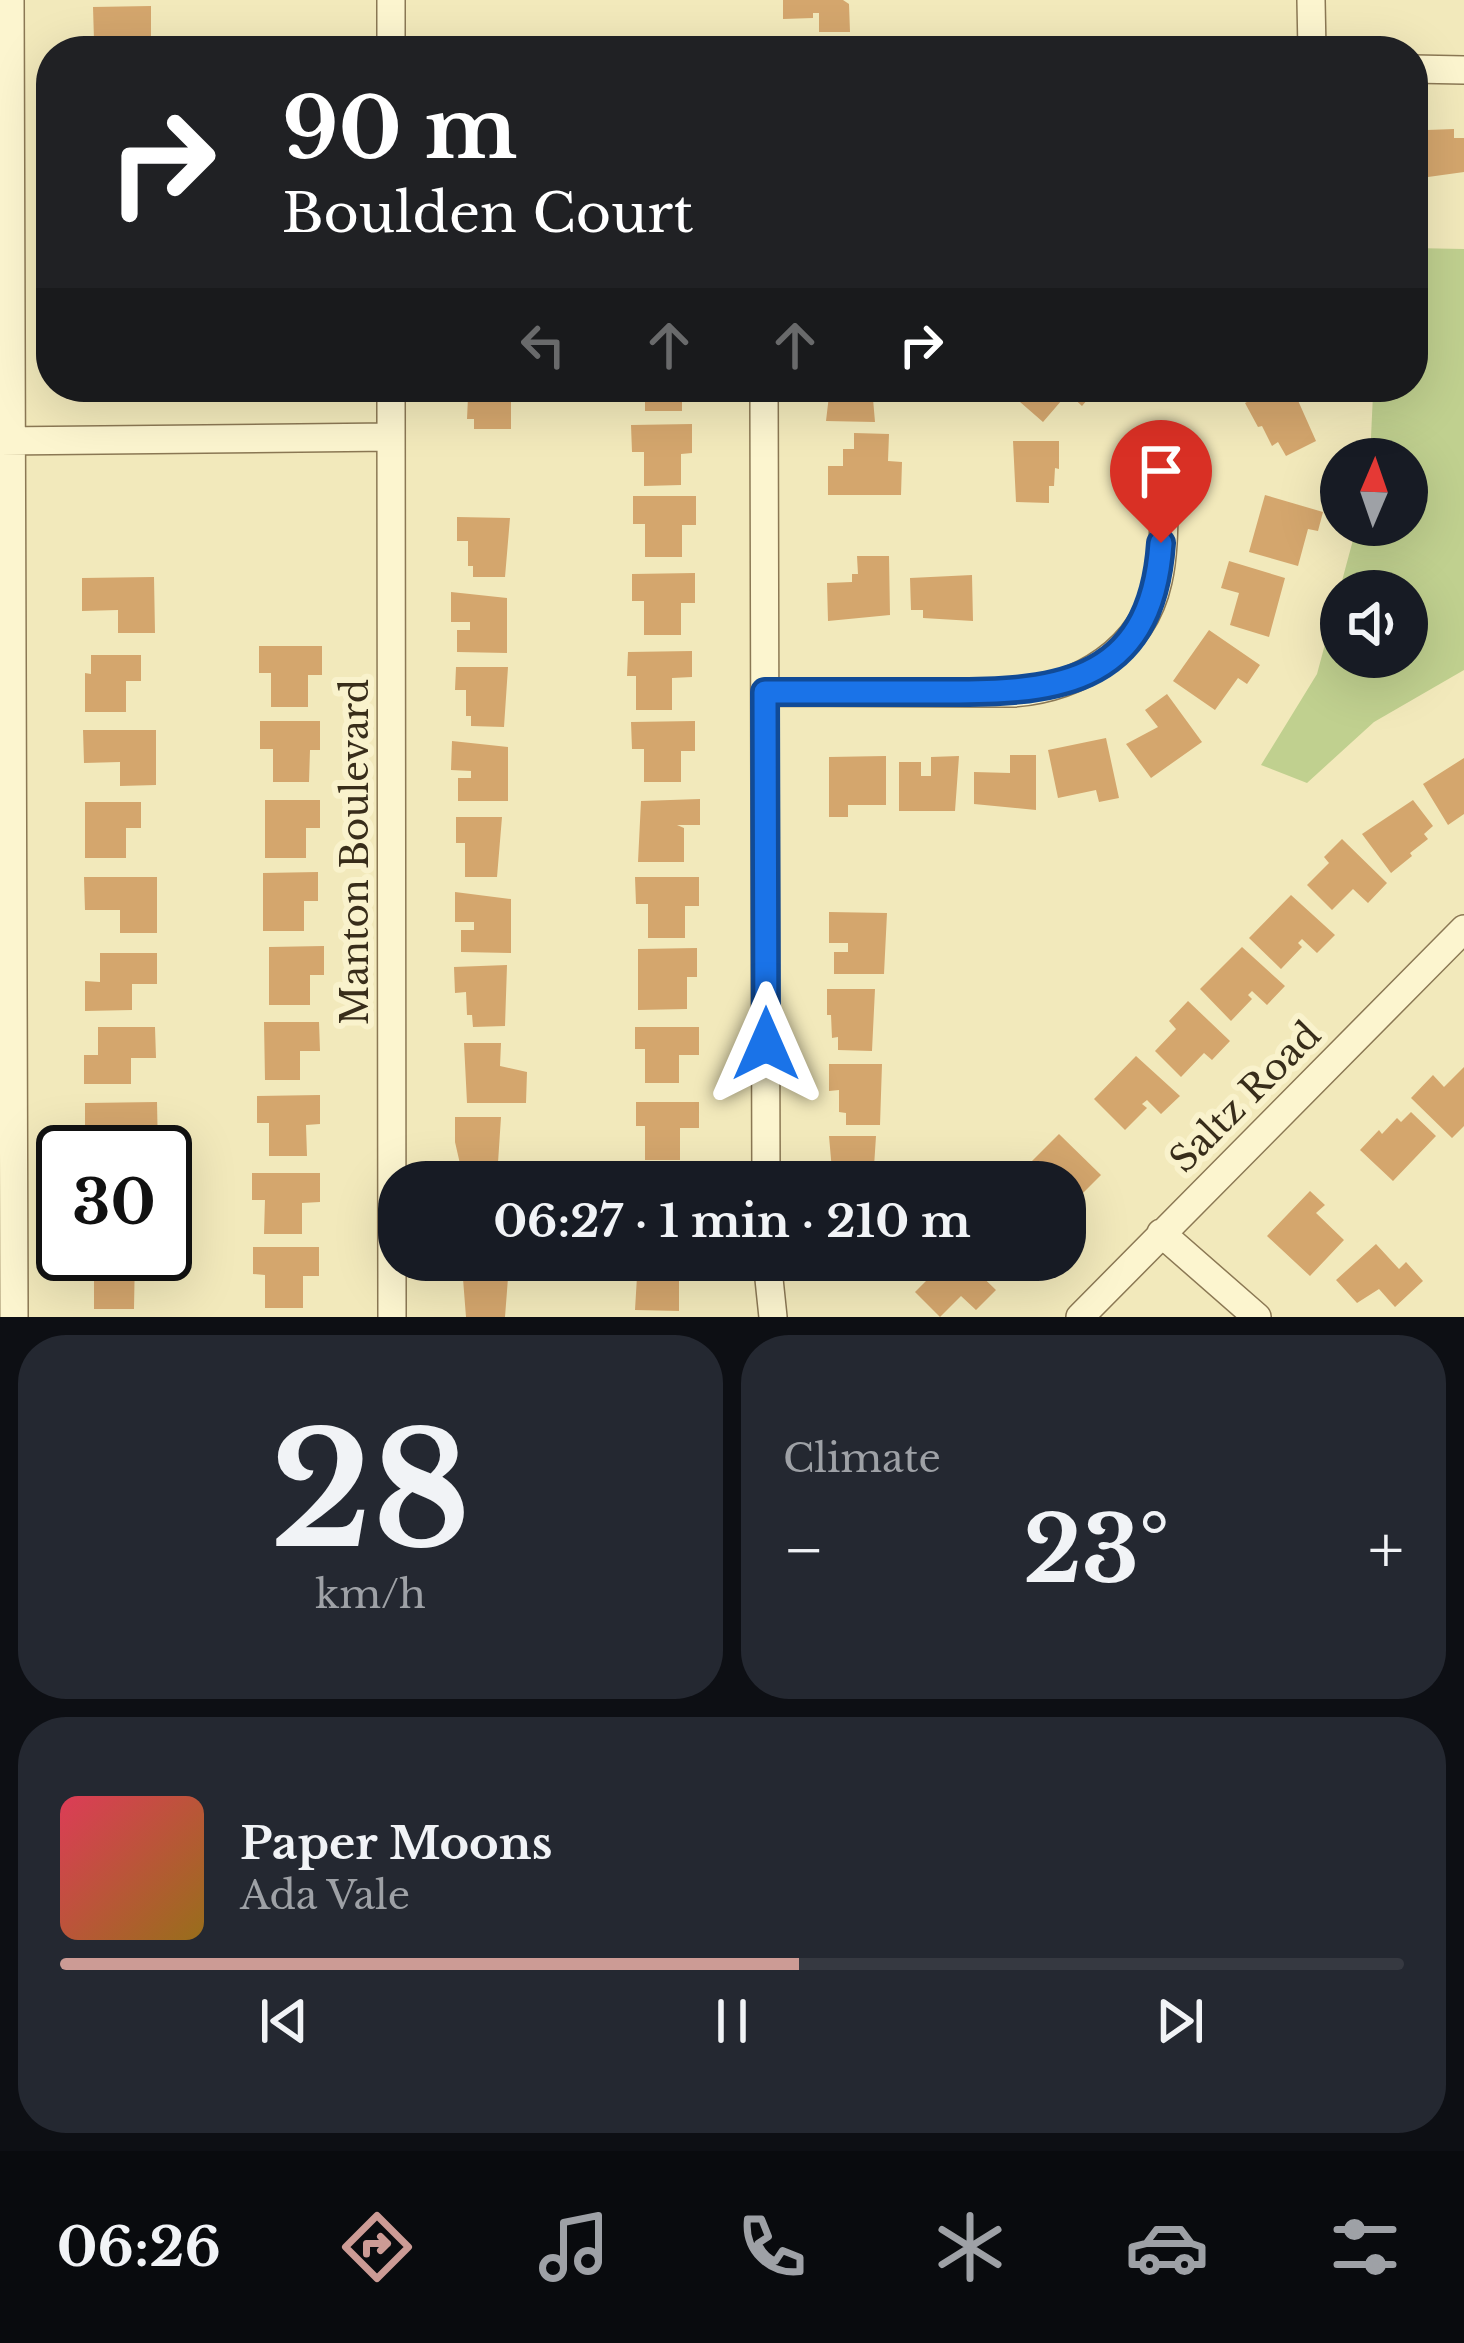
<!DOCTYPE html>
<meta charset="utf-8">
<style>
:root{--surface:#171b24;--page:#242831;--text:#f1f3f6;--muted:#9ea1a6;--line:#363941;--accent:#cc9b95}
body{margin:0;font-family:"Libre Baskerville",serif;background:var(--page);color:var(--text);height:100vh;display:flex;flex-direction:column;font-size:45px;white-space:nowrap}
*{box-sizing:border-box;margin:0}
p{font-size:39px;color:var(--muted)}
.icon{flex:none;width:66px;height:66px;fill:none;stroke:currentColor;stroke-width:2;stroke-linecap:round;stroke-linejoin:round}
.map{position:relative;height:1317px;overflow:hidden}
.sheet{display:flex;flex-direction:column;gap:18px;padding:18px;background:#0d0f14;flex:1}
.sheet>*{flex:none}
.guide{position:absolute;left:36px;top:36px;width:1392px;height:366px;border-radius:48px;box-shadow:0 12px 48px #0002;background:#202124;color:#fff;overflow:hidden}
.needle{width:78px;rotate:2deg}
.buttons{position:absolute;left:1320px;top:438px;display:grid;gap:24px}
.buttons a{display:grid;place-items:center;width:108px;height:108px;border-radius:50%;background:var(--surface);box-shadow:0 12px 48px #0002;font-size:60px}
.speed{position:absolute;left:36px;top:1125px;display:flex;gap:24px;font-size:60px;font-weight:700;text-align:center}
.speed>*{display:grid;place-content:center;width:156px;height:156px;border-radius:50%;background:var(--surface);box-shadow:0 12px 48px #0002;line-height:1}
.speed .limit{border:6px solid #111;border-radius:18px;background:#fff;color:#111}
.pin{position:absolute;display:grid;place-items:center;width:102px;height:102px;color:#fff;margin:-123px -51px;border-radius:50% 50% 50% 0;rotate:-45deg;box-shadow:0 0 12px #0007}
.pin .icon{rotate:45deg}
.me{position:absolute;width:132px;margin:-66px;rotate:0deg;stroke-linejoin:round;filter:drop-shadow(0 0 9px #0008)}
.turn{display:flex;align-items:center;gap:42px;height:252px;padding:0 48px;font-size:54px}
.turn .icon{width:156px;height:156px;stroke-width:2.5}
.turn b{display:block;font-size:84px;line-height:102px}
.lanes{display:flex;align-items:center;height:114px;padding:0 48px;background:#0003;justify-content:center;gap:60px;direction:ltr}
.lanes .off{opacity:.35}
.big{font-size:90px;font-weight:800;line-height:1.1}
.sheet .widget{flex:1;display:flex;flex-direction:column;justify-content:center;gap:18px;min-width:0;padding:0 42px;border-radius:48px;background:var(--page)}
.sheet .dial{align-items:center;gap:0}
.dial b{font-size:156px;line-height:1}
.song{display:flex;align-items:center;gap:36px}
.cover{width:144px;height:144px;border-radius:18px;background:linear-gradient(135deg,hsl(350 70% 55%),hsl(40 70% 35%))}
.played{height:12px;border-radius:6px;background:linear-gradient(90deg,var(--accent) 55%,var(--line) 55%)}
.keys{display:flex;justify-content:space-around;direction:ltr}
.heat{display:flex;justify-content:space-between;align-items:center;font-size:66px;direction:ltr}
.sheet .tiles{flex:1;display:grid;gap:18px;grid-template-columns:1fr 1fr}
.widget:last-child{grid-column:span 2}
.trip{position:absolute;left:378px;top:1161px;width:708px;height:120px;border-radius:48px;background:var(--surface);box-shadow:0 12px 48px #0002;font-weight:800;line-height:120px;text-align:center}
.menu{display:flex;height:192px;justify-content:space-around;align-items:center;background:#090b0e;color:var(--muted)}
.menu .icon{width:84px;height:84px}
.menu .active{color:var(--accent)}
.menu b{font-size:54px;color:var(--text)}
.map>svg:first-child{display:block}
</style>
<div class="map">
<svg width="1464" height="1317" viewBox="0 0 1464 1317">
<rect width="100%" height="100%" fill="#f2e9bb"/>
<path fill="#c0d08f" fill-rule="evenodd" d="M1413 248 1464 249V670L1374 722 1307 783 1261 765 1317 674 1357 525H1407V459H1370L1373 394 1367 387H1413ZM1341 591H1407V657H1341Z"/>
<path fill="#d4a66d" d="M783 0H843L849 4 850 32H819V13H813V18L783 19Z
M151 6V36H133V43H126V51H88V40H94L93 7Z
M1454 129V138H1464V172L1428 177 1427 130Z
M452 387H524V399H511V429H474V419H467L468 397 452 396Z
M645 387H682V411H645Z
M830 387H872L875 422 826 421Z
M1017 387H1098L1082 406 1068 393 1043 422 1011 394Z
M1276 387H1292L1316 441 1286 456 1278 442 1272 446 1262 426 1258 427 1245 403Z
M692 424V453L681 454V485L644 486V452H632L631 425Z
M854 433 889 434 888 461 902 462 901 495H828V466H843V449H854Z
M1013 441H1059V469L1055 468 1054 486H1049V503L1016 502Z
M1265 495 1323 512 1318 531 1308 529 1298 566 1249 552Z
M633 496H696V525H682V557H645V524H633Z
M457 517 510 518 505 577H473V566H468V541H457Z
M857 556H889L890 615 828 621 827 583 852 582V574H858Z
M1229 561 1285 578 1269 637 1230 625 1239 593 1221 588Z
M695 573V603H681V635H644V601H632V574Z
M972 575 973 621 923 618V610H911L910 578Z
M154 577 155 633H118V610L82 611V578Z
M451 592 507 598V653L457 652V630H470V622H451Z
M1209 630 1260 665 1247 684 1238 678 1215 710 1173 681Z
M259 646H322V675H308V707H271V673H259Z
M692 651V677L672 678V710H636V676H627L628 652Z
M91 655H141V681H126V712H85V673L91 674Z
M456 667H508L504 727 471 726V716H466V690H455Z
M1167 694 1202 742 1151 778 1126 744 1158 727 1145 710Z
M260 721H320V750H310L309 782H273V749H260Z
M695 721V751H681V782H644V749H632L631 722Z
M83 730H156V785L120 786V762L84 763Z
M1106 738 1119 798 1099 802 1096 790 1058 798 1048 750Z
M452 741 508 747V801H458V778H471V771L451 770Z
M1010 755H1036V810L974 804V772L1010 773Z
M886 756V805H848V817H829V757Z
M959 756 955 811H899V762H921V776H931V757Z
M1464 758V814L1448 825 1423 784Z
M700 799V825H677L684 828V862H638L641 801Z
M265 800H320V828H306V858H265Z
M1413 800 1433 826 1424 834 1428 839 1410 853 1412 856 1391 873 1362 834Z
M85 802H141V828H126V858H85Z
M456 817H502L497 877H465V843H456Z
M1342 839 1387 883 1368 903 1353 889 1332 910 1307 885 1329 863 1324 857Z
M318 872V901H304V931H263V873Z
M84 877H157V933H120V910H85Z
M635 877H699V906H685V938H648V904H636Z
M455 892 511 899V953L461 952V930H474V922H455Z
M1291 895 1335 935 1317 953 1302 939 1298 943 1302 947 1281 969 1249 938Z
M829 912 887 913 884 974H834V952H848V943H829Z
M324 946V975H310V1005H269V947Z
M1242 947 1285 986 1267 1005 1252 991 1248 995 1252 999 1231 1021 1200 989Z
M697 948V977H687V1009L638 1010V949Z
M100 953H157V984H132V1010L85 1011V981L100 982Z
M507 965 505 1026 473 1027 472 1015H467L466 992 455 993 454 967Z
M827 989H875L872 1051 838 1050V1037L832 1038 831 1015H827Z
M1188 1001 1230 1041 1212 1060 1204 1053 1181 1077 1155 1051 1176 1029 1169 1021Z
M264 1022H319L320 1051H300V1080H265Z
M98 1027H155L156 1058H131V1084H84V1055H98Z
M635 1027H699V1055H679V1083H645V1049H635Z
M464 1043H501L500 1066 527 1072 526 1103H467Z
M1136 1056 1180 1096 1161 1114 1147 1100 1142 1104 1147 1108 1125 1130 1094 1099Z
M829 1064H882L880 1125H846V1113L839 1112V1090L829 1091Z
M1464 1067V1126L1452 1138 1411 1098 1433 1075 1444 1087Z
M320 1095V1124L306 1125 307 1156H269V1123H257V1096Z
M157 1102 158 1152H121V1135H85V1103Z
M636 1102H699V1128H680V1160H645V1126H636Z
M1411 1112 1436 1136 1393 1181 1360 1150 1379 1130 1382 1134 1397 1118 1401 1122Z
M455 1117H501L497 1178 463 1177 455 1142Z
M1059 1134 1101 1175 1082 1194 1074 1187 1065 1196V1182H1020L1016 1177Z
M829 1136H876L873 1182H833Z
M252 1173H320V1202L302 1203V1234H264L265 1200H252Z
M638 1175 702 1176V1182H638Z
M1310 1191 1325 1205 1316 1213 1344 1240 1310 1276 1267 1236Z
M1376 1244 1399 1269 1406 1262 1423 1281 1395 1307 1379 1289 1357 1303 1336 1280Z
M253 1247H319V1276H303V1308H265V1275L253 1274Z
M94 1254H135L134 1309H94Z
M638 1260H694V1276H674L679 1281V1311L635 1310Z
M936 1260H965L996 1290 976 1310 961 1296 940 1317 915 1292 937 1270 932 1264Z
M509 1265 505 1317H466L462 1266Z"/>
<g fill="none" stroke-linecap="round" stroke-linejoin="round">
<g stroke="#8b7854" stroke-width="30">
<path id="minor" d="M10 0 14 1317
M391 0V51
M1311 0 1312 51
M1413 69 1464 70
M391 387 392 1317
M764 387 766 1182
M0 441 391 437
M765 692 1013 693C1079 688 1143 650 1158 581 1166 546 1163 506 1165 470
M1161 1233 1257 1317
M767 1260 773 1317
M1080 1317 1464 929"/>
</g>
<use href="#minor" stroke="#fcf5cf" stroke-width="27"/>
</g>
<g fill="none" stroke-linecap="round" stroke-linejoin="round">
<g stroke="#114b97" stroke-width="30">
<path id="route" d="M766 1044 765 692C821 692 877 692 933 692 1051 693 1151 689 1161 543"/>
</g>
<use href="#route" stroke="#1a73e8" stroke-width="21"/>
</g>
<g text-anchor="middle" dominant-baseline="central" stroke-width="12" stroke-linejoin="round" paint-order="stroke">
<g font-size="36" fill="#382d1a" stroke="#f9f2cc">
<text transform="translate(355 852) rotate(-90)">Manton Boulevard</text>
<text transform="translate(1245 1097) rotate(-45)">Saltz Road</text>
</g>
</g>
</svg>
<div class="buttons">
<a><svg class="needle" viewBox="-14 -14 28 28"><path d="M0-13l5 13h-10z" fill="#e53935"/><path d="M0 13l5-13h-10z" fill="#9ea1a6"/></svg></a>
<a><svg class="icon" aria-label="sound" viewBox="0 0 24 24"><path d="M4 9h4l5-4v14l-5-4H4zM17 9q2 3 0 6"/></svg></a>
</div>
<div class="speed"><div class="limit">30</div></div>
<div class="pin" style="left:1161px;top:543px;background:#d93025"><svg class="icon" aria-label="arrive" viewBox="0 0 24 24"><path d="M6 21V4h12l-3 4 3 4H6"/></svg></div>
<svg class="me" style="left:766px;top:1044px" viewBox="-20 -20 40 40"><path d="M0-17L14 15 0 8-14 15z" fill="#1a73e8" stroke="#fff" stroke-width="4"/></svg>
<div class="trip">06:27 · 1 min · 210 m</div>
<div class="guide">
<div class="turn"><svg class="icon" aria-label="right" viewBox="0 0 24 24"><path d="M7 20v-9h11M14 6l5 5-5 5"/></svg><div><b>90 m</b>Boulden Court</div></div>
<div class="lanes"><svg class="icon off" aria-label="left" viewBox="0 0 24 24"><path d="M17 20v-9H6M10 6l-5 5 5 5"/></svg><svg class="icon off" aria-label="ahead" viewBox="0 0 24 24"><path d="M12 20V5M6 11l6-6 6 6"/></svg><svg class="icon off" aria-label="ahead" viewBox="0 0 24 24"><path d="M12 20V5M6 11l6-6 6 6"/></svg><svg class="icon" aria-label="right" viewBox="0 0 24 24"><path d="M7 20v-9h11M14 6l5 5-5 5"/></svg></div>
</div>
</div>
<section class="sheet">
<div class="tiles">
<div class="widget dial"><b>28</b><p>km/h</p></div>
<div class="widget"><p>Climate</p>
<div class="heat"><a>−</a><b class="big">23°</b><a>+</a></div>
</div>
<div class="widget">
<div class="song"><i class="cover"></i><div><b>Paper Moons</b><p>Ada Vale</p></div></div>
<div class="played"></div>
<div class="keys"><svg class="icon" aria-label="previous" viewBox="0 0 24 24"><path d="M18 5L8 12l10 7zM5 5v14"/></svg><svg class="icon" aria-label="pause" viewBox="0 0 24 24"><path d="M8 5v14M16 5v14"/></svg><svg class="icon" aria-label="next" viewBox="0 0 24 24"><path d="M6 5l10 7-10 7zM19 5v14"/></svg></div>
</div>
</div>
</section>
<nav class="menu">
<b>06:26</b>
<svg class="icon active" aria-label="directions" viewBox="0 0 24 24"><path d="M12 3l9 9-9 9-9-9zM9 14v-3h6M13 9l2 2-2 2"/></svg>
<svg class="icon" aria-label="music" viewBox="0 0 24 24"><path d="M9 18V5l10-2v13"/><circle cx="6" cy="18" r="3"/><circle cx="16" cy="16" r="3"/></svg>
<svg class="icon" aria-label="phone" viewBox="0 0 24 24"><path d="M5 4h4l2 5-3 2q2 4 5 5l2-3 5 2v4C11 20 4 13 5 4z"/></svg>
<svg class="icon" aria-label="climate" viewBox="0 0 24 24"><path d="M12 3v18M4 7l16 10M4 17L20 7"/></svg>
<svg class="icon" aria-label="car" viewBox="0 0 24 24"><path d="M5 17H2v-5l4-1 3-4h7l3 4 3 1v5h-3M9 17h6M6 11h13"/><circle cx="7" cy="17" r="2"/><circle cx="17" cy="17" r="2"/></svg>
<svg class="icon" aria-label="filters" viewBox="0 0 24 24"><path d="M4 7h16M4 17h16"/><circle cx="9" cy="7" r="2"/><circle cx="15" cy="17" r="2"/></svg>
</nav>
